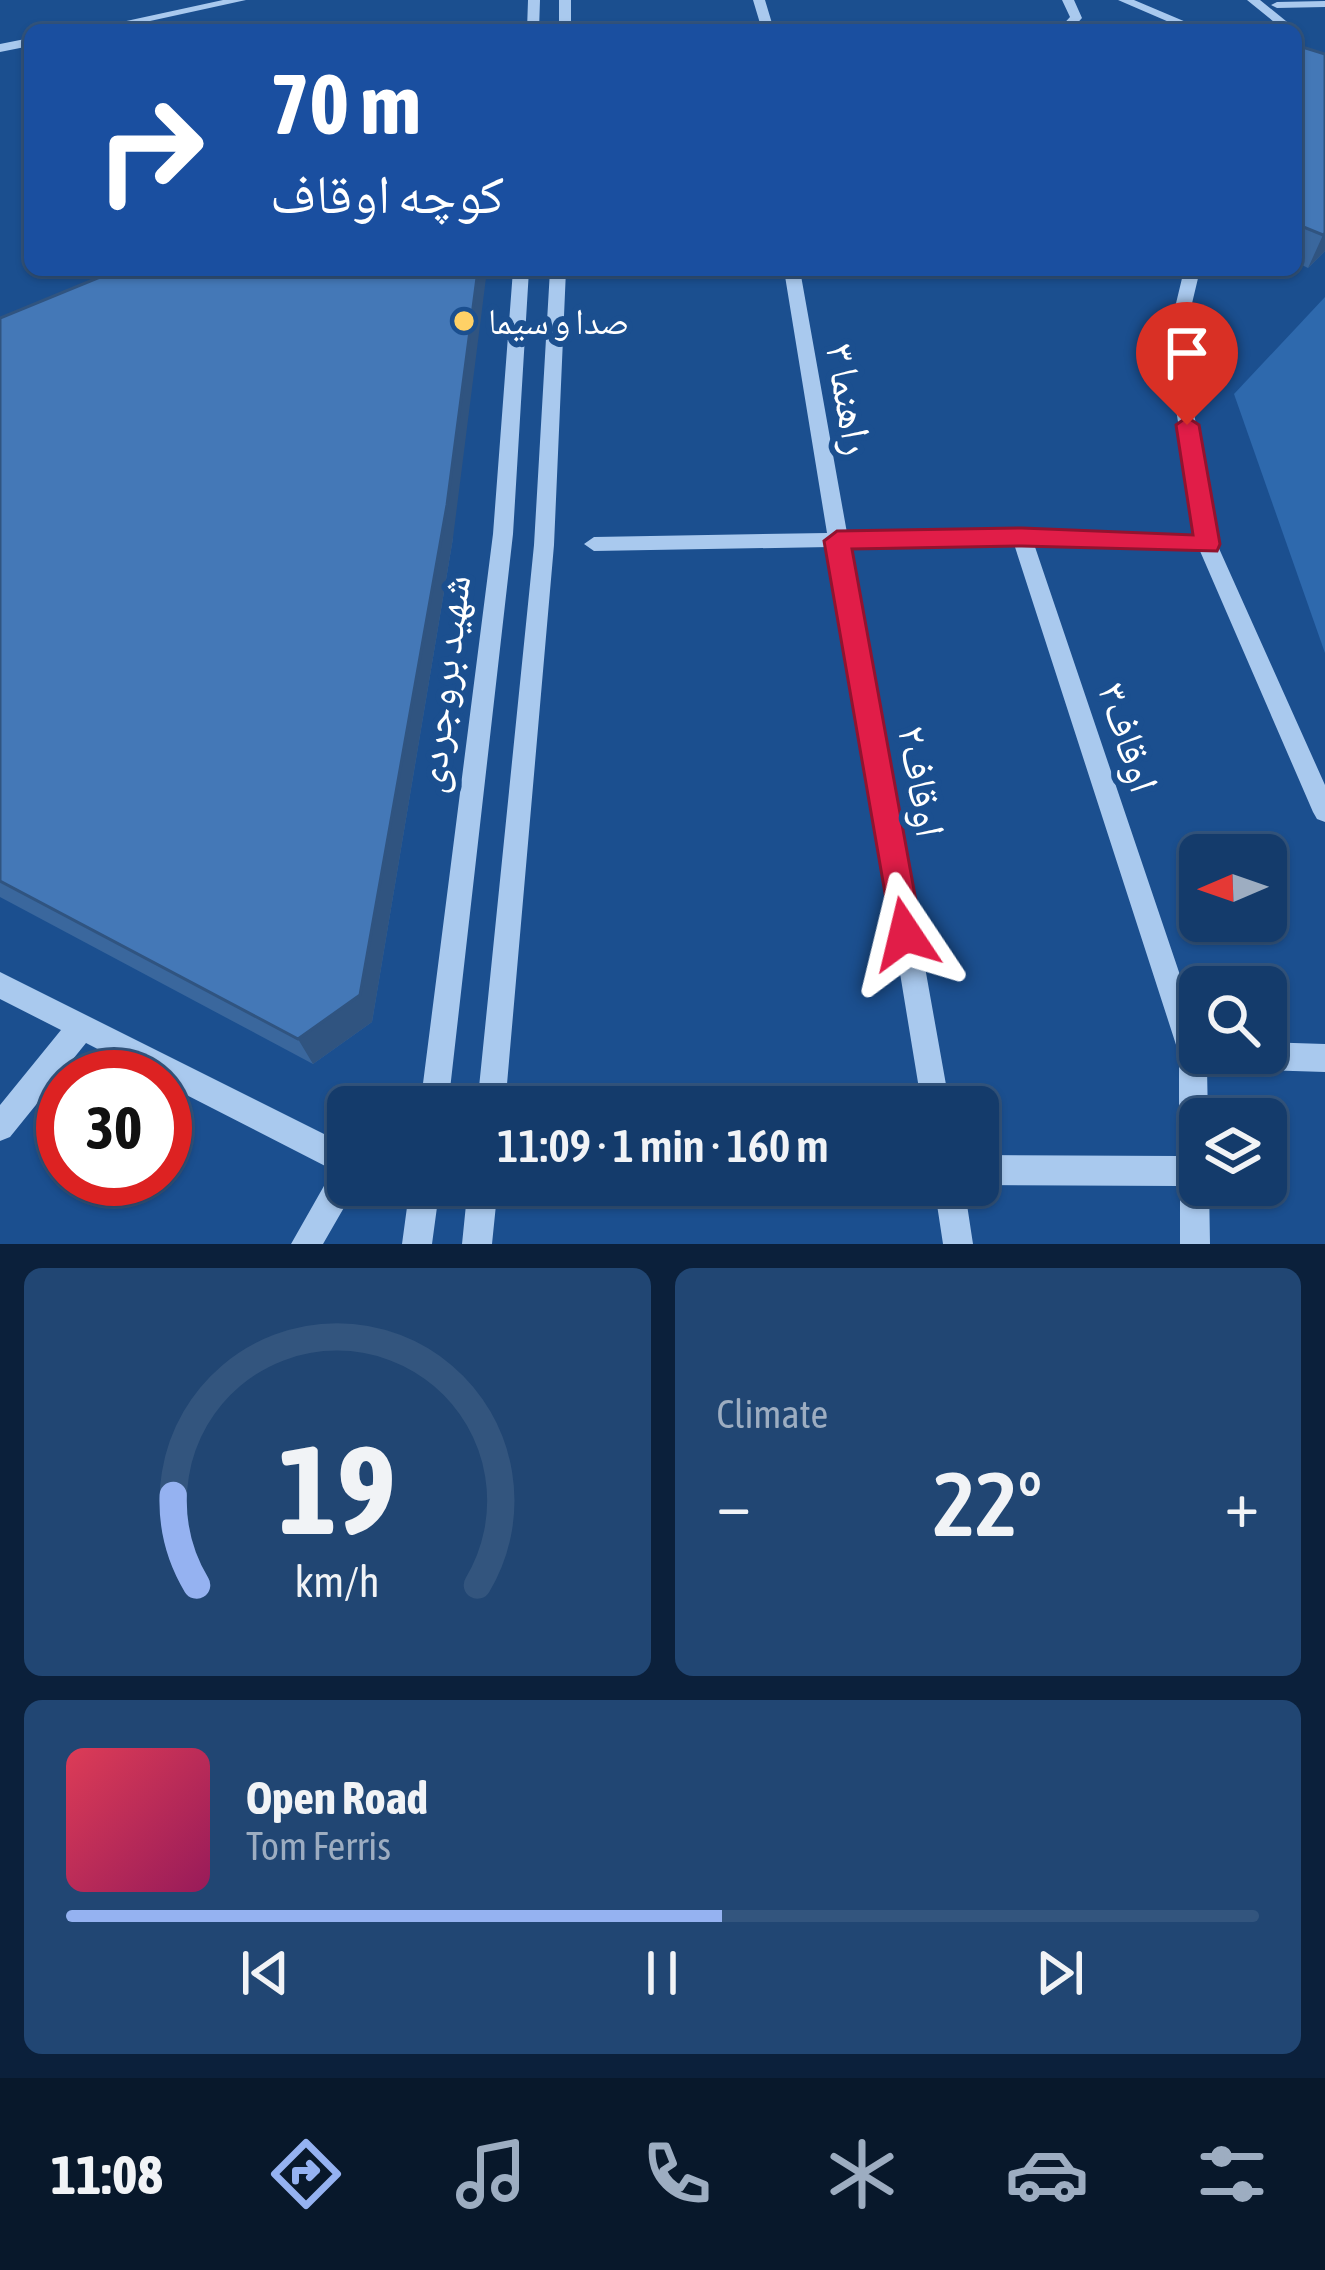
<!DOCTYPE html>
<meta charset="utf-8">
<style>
:root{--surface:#143b6b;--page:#214673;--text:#f1f3f6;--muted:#9dadc1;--line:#33557e;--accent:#95b2f1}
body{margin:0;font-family:"Asap Condensed","Noto Naskh Arabic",sans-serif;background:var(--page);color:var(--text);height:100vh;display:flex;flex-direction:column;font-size:45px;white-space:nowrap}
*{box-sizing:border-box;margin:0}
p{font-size:39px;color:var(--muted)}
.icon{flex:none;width:66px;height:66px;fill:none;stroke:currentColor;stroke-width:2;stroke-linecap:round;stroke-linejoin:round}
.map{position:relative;height:1244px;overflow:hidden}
.details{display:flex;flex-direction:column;gap:24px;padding:24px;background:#0b203b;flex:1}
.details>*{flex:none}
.guide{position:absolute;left:24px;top:24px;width:1278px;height:252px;border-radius:18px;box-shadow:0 3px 9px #0004,0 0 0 3px var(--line);background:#1a4fa0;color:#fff;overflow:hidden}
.needle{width:78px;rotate:268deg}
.tools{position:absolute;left:1179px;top:834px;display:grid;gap:24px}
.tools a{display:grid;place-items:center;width:108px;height:108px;border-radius:18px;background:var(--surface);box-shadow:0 3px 9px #0004,0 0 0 3px var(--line);font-size:60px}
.speed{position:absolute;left:36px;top:1050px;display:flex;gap:24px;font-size:60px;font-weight:700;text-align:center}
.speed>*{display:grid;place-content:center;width:156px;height:156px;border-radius:50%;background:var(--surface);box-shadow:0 3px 9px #0004,0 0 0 3px var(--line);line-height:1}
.speed .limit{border:18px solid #d22;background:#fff;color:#111}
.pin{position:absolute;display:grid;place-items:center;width:102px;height:102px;color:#fff;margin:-123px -51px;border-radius:50% 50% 50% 0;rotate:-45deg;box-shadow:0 0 12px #0007}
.pin .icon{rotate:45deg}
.me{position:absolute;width:132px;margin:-66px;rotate:350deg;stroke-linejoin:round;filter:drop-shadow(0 0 9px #0008)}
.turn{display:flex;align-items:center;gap:42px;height:252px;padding:0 48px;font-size:54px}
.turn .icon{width:156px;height:156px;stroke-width:2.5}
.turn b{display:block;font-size:84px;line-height:102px}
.big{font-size:90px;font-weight:600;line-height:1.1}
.details .tile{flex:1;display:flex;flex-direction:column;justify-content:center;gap:18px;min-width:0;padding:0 42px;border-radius:18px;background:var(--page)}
.details .dial{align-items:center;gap:0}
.dial svg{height:312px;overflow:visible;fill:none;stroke:var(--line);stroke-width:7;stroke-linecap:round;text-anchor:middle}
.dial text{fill:var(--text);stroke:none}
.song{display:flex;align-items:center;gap:36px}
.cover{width:144px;height:144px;border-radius:18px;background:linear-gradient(135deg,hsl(350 70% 55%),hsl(330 70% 35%))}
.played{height:12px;border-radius:6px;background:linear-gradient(90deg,var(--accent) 55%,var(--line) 55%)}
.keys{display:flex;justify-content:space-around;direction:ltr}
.heat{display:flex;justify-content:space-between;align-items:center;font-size:66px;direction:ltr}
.details .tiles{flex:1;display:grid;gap:24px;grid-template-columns:1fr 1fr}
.tile:last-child{grid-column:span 2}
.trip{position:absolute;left:327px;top:1086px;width:672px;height:120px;border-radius:18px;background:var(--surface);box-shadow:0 3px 9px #0004,0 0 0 3px var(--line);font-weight:600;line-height:120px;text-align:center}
.dock{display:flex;height:192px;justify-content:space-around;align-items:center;background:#08182b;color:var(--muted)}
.dock .icon{width:84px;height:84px}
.dock .on{color:var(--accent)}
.dock b{font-size:54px;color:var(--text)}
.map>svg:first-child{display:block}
</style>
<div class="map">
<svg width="1325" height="1244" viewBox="0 0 1325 1244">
<rect width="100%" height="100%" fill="#1b4f8f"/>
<path fill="#2e69ad" d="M1325 297V653L1234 394Z"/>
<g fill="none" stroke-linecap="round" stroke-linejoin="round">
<path fill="#a9c9ee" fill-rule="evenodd" d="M223 0H246L109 30H85Z
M528 0H540L539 30H527Z
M559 0H571V30H559Z
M753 0H765L774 30H762Z
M1062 0H1074L1082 18 1071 30H1058L1070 17Z
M1118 0H1134L1186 22 1176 25Z
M1247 0H1260L1297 30H1284Z
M1325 1V7L1277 8 1271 5 1277 2Z
M1109 26H1201L1207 30H1103Z
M30 38V46L0 52V44Z
M513 270H529L513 534 448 1107H420L493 534Z
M550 270H566L554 545 505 1107H477L534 545Z
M784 270H800L847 533 1022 530 1196 537 1166 345 1184 270H1200L1182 345 1217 544 1325 785V822L1317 819 1313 812 1200 551 1034 544 1200 1034V1053H1266V1042L1325 1044V1072L1207 1068 1208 1119H1200V1185H1209L1210 1244H1180V1186L978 1185V1155L1179 1156V1054L1014 544 850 547 950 1107H922L830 547 594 551 584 544 594 537 827 533Z
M0 972 348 1146V1185H357L323 1244H291L333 1170 165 1084V1077H152L86 1043 10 1137 0 1141V1105L61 1030 0 999Z
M410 1185H440L432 1244H402Z
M468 1185H498L492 1244H462Z
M934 1185H964L973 1244H943Z"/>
</g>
<path fill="#3a679d" d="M1296 45 1325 54V251L1308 268 1296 262Z
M0 318 453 538 372 1022 313 1064 0 897Z"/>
<path fill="#305480" d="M1325 233V251L1308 268 1323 235Z
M478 270H487L453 538 372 1022 313 1064 298 1039Z"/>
<path fill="#4478b7" stroke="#305480" stroke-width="3" d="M1296 45 1325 54V233L1323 235 1296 224Z
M117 270H478L447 505 360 995 298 1039 0 881V318Z"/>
<path fill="#e11d48" stroke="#92132f" stroke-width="3" d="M1187 417 1199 425 1220 544 1217 551 1022 546 852 549 922 934 917 945 905 949 894 945 824 541 837 531 1022 528 1193 535 1176 425Z"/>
<circle fill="#ffd166" stroke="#1b4f8f" stroke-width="4.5" cx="464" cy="321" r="12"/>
<g text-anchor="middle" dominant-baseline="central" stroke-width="12" stroke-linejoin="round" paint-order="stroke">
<g font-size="36" fill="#fff" stroke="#1b4f8f" text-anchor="start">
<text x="488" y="321">صدا و سیما</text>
</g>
<g font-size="42" fill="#fff" stroke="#1b4f8f">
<text transform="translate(850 399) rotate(80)">راهنما ۳</text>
<text transform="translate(442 684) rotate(-83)">شهید بروجردی</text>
<text transform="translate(1129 737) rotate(72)">اوقاف۳</text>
<text transform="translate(922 781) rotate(80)">اوقاف۲</text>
</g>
</g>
</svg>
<div class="tools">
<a><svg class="needle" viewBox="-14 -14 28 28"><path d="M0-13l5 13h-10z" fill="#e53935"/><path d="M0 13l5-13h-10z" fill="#9dadc1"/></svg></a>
<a><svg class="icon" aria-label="search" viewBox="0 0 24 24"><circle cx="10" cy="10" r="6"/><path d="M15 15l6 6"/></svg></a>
<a><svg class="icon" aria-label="layers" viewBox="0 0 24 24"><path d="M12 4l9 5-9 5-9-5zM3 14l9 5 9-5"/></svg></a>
</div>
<div class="speed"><div class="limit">30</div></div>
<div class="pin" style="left:1187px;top:425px;background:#d93025"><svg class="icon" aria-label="arrive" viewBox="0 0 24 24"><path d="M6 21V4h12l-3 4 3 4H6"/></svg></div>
<svg class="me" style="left:905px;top:934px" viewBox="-20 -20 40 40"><path d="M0-17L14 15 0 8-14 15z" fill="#e11d48" stroke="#fff" stroke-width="4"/></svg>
<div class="trip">11:09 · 1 min · 160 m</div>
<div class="guide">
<div class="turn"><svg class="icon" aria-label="right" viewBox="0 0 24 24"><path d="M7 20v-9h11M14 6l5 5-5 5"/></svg><div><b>70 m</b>کوچه اوقاف</div></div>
</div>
</div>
<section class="details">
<div class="tiles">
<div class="tile dial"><svg viewBox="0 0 100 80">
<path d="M14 69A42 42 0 1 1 86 69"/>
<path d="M14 69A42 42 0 0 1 8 46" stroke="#95b2f1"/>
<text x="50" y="56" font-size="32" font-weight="700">19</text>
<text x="50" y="72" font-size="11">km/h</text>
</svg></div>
<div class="tile"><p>Climate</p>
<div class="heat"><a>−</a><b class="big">22°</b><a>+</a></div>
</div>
<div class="tile">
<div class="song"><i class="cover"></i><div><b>Open Road</b><p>Tom Ferris</p></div></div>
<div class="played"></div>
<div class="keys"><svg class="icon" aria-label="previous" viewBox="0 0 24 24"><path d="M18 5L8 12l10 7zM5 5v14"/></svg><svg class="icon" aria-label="pause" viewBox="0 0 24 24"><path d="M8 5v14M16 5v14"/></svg><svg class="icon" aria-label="next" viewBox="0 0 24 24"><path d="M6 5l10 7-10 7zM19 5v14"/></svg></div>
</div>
</div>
</section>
<nav class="dock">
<b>11:08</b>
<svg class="icon on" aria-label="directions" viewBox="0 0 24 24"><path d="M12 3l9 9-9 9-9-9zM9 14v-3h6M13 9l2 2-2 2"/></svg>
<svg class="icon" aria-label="music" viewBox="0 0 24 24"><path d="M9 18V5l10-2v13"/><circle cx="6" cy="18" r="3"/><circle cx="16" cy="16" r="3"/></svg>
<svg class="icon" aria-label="phone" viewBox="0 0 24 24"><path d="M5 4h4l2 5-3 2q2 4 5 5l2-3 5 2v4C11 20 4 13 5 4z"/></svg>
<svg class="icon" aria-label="climate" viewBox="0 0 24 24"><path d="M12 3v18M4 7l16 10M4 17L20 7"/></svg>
<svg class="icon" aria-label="car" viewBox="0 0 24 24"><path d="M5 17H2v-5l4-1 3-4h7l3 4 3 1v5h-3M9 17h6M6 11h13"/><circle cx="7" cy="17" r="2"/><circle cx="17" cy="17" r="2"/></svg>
<svg class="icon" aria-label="filters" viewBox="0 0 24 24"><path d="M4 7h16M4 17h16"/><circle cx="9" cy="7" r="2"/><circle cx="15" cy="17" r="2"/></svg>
</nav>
